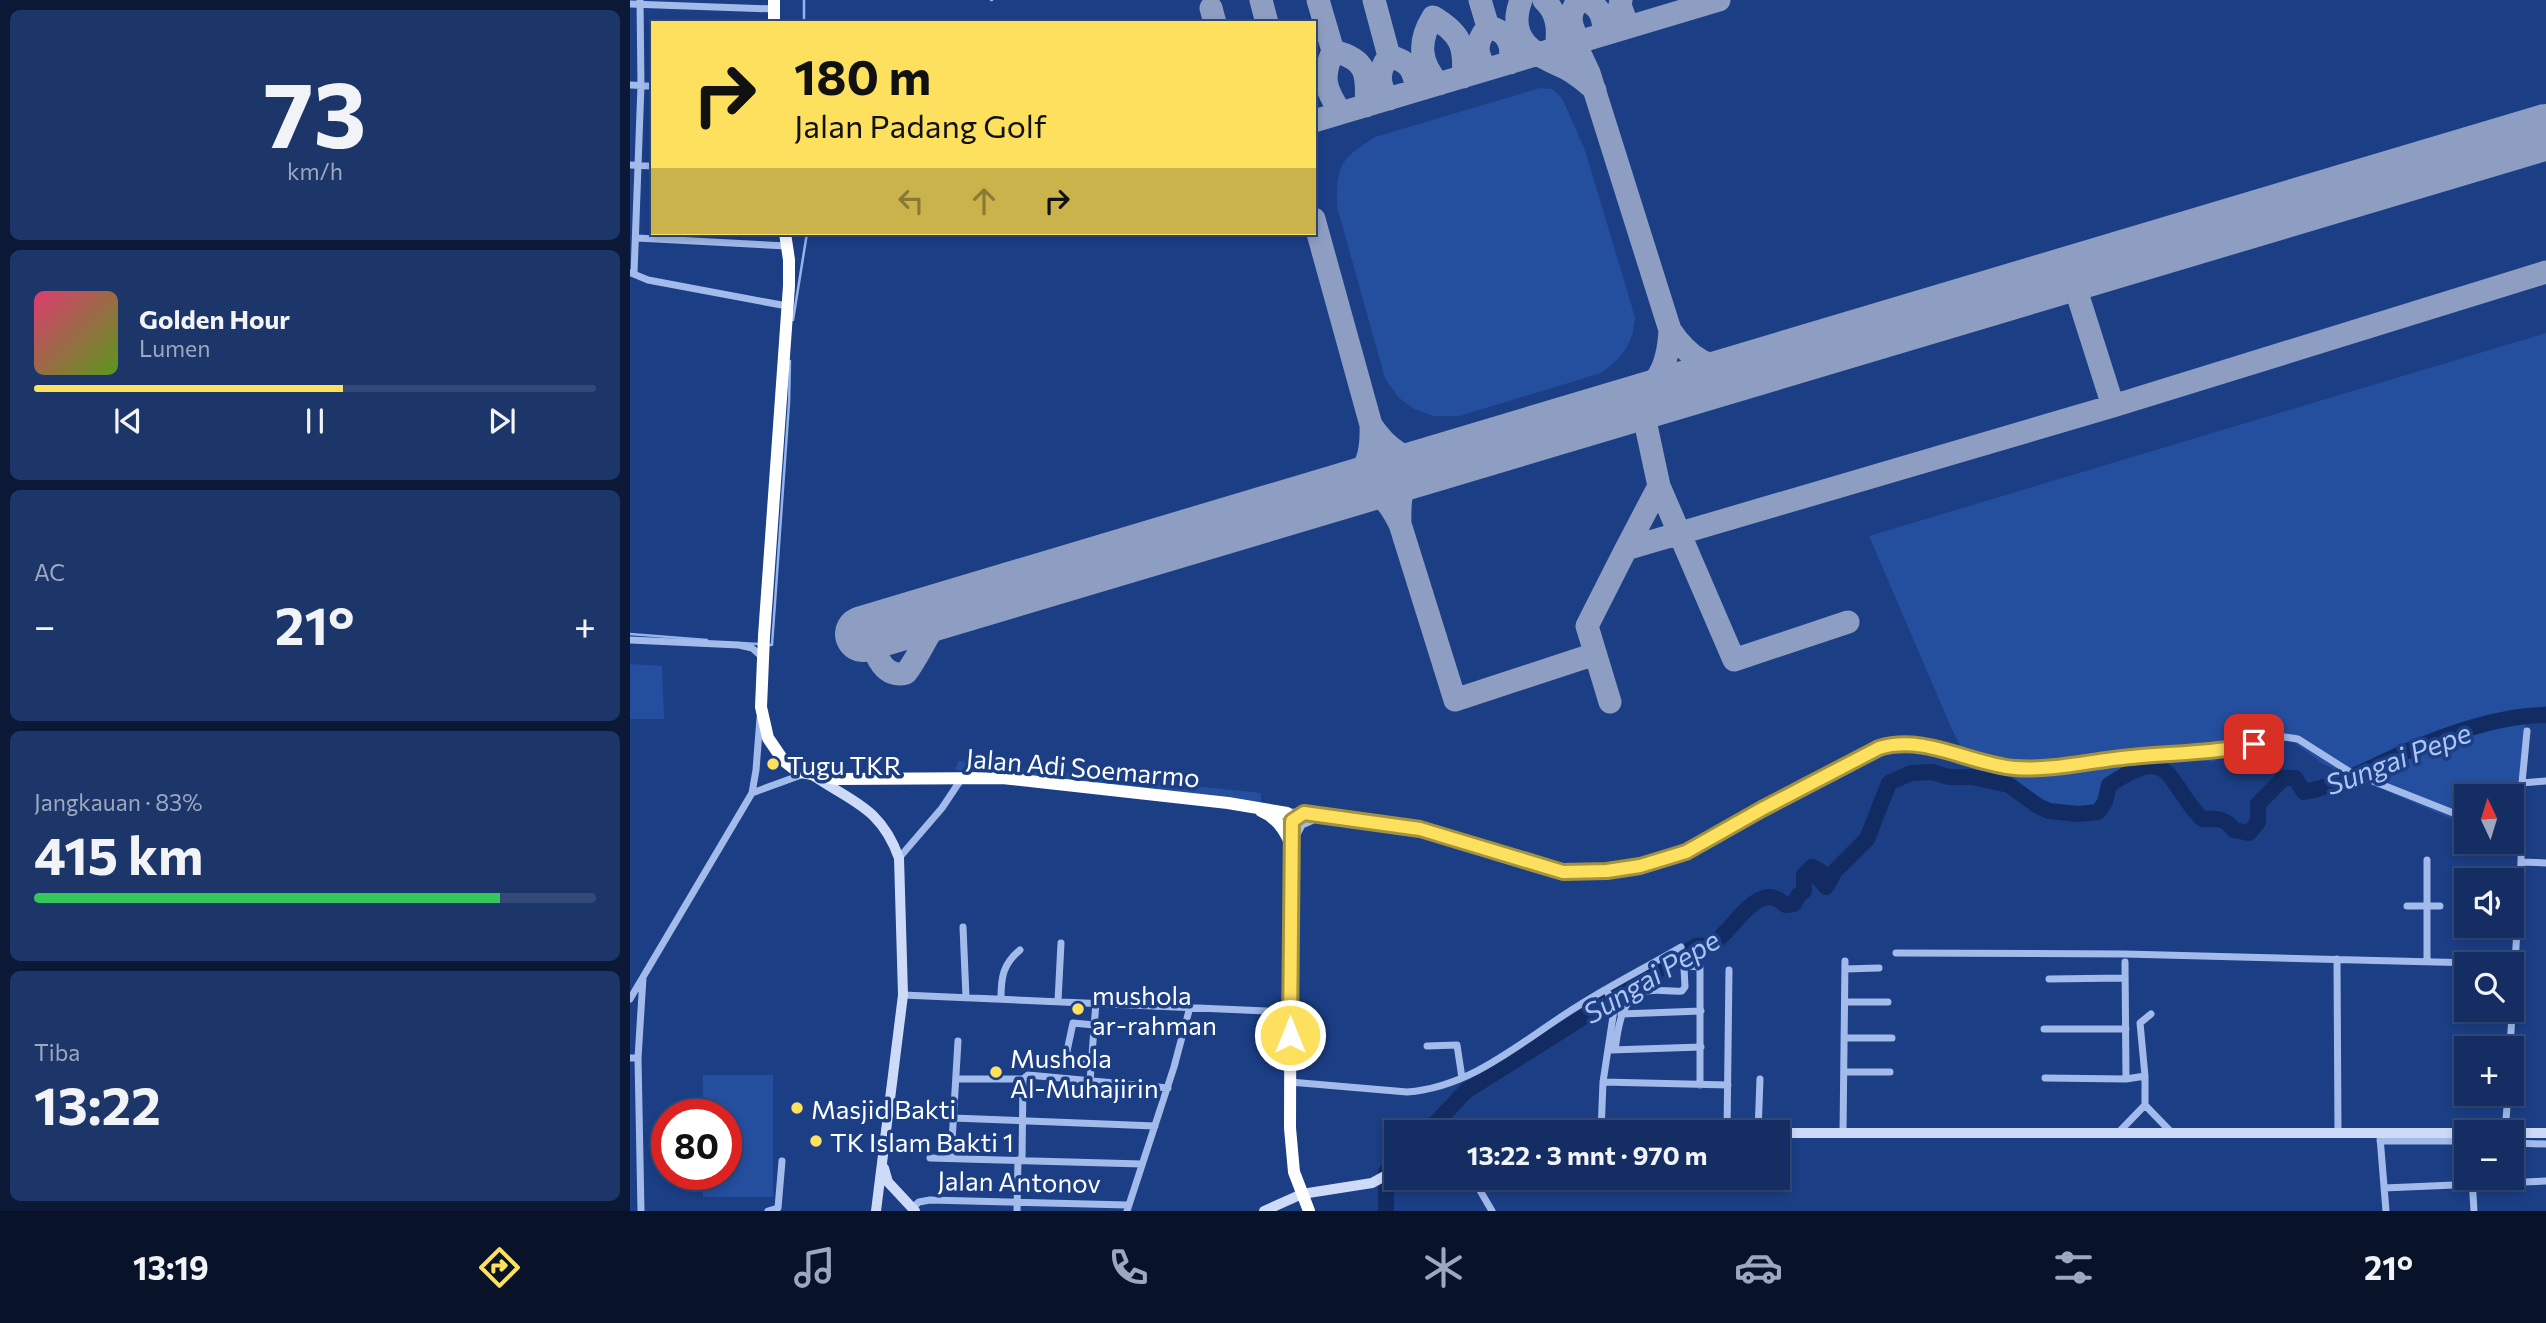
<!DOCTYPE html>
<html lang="id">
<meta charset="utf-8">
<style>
:root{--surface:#142e64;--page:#1d366a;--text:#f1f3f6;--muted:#9da8bf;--line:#334a78;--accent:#fde05e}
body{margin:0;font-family:Commissioner,sans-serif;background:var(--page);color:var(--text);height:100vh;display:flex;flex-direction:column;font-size:26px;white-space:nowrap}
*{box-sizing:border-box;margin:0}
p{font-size:23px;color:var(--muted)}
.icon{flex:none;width:38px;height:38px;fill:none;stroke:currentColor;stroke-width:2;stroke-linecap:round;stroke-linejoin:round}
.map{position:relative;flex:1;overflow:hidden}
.sheet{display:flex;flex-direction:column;gap:10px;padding:10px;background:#0b1937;width:630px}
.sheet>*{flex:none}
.banner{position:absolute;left:21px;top:21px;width:665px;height:214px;border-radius:0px;box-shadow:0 4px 10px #0003,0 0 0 2px var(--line);background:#fde05e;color:#111;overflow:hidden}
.needle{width:46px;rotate:356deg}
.tools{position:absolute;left:1824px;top:784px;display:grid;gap:14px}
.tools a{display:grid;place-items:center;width:70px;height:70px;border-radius:0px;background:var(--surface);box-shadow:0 4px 10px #0003,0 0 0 2px var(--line);font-size:35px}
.speed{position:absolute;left:21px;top:1099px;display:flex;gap:14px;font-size:35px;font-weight:700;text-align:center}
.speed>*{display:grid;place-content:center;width:91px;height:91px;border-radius:50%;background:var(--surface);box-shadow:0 4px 10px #0003,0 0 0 2px var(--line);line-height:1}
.speed .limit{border:10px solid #d22;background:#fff;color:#111}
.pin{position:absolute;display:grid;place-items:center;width:60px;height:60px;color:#fff;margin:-30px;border-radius:14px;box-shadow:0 4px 10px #0006}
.me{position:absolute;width:77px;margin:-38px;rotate:0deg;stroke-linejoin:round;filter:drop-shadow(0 0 5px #0008)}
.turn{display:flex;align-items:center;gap:24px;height:147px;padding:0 28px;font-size:32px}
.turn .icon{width:91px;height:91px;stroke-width:2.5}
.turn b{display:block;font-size:49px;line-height:60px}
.lanes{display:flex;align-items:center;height:66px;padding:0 28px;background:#0003;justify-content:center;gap:35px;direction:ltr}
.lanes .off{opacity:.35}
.big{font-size:52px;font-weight:700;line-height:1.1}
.sheet .widget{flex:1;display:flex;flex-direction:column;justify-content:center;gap:10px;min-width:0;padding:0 24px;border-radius:10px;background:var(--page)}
.sheet .dial{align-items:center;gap:0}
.dial b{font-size:91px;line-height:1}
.song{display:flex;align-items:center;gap:21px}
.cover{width:84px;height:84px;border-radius:10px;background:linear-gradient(135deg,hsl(340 70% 55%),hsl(90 70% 35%))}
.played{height:7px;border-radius:4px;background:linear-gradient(90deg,var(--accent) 55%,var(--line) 55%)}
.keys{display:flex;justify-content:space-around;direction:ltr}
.heat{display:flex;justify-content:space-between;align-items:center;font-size:38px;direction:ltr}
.charge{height:10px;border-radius:5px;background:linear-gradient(90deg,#34c759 83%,var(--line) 0)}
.trip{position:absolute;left:754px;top:1120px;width:406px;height:70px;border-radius:0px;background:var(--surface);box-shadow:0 4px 10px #0003,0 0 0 2px var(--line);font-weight:700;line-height:70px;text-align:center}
.tab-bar{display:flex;height:112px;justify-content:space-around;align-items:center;background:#081228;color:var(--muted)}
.tab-bar .icon{width:49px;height:49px}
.tab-bar .on{color:var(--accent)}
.tab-bar b{font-size:32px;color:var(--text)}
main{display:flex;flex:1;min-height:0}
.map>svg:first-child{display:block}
</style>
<main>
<section class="sheet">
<div class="widget dial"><b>73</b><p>km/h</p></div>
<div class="widget">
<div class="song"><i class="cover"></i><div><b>Golden Hour</b><p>Lumen</p></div></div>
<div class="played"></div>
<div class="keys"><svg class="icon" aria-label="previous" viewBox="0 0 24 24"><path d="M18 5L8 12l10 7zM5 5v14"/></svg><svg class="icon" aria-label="pause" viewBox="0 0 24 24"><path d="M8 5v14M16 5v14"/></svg><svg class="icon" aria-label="next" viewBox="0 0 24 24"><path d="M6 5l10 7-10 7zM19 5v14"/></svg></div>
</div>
<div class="widget"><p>AC</p>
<div class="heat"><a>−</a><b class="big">21°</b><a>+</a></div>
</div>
<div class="widget"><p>Jangkauan · 83%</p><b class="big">415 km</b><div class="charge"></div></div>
<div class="widget"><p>Tiba</p><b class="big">13:22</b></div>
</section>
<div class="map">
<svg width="1916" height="1211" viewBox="0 0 1916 1211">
<rect width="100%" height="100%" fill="#1b3e85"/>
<path fill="#244e9e" d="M910 88 922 89 932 98 955 150 1005 317C1003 345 993 357 971 373L830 416H804L784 409 768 397 755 378 707 207C706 165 710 159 745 137Z
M1916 333V706L1897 711 1885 848 1872 842H1881V796H1836V825L1693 764 1665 743 1654 741 1591 755 1584 762 1559 759 1507 765 1501 779H1490L1483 785 1474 806 1453 810 1436 805H1423L1362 788 1363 777 1344 774 1320 725 1239 536Z
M0 664 32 666 34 719H0Z
M328 761 631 793V804L325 770Z
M73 1075H143V1197H73V1174H96V1115H73Z"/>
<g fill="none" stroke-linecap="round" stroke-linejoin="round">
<path stroke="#95b4ed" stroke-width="2.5" d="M174 0V23
M361 0H362
M163 320 177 233
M0 634 77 640
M112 643 129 644
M139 645H142L159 403 160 361"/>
<path stroke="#122c63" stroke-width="16" d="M797 1132 836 1091 1066 946C1072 946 1078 946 1082 944 1102 933 1128 877 1155 905L1164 904 1168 896 1174 891V875L1182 867 1190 871 1189 879 1196 887 1205 871 1237 839 1259 783 1281 773 1302 772 1319 777H1342L1379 785 1408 806 1419 811 1448 814 1468 812 1475 802 1479 785C1543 742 1535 781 1572 819 1587 818 1595 818 1604 830L1619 833 1628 822V804L1654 778H1665L1674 792C1710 785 1742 767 1775 752 1818 734 1870 715 1916 715
M756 1211V1172L766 1162"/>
<path stroke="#8d9ec2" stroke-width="23" d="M631 0 637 23
M688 0 703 51
M744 0 759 56
M850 0 858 27
M891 0C875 43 908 55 937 69 948 75 956 82 965 90
M914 0C928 13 929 30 926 49
M949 0C937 14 940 27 950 41
M954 0C971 6 974 18 974 34
M991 0 990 5 998 27
M581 8 585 23
M936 46 951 56 959 73 1040 330C1061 361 1078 368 1115 371
M857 69C845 54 845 42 858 27 878 31 883 44 880 63
M809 84C789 63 788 41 803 17 830 33 836 46 833 77
M759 99C747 84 748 71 759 56 779 61 785 70 786 90
M711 113C695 89 691 78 703 51 737 59 738 74 736 106
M684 121 1089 0
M684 219 741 425C742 456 737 466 718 489
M1441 274 1483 406
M992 407C1027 388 1038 369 1040 330
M741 425C758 450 774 460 804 464
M1029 486 1104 660 1218 622
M718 489C748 488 757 498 770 524L825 700 965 654
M770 524C769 489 771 478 804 464
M996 549 1029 486 1011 402
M305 612C221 586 237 685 276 673 293 651 300 623 323 607
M980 702 957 626 996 549 1483 406 1916 272"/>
<path stroke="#8d9ec2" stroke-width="56" d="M233 634 1916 132"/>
<path stroke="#a2bbeb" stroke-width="7" d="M0 4 144 9
M0 85 23 86
M0 165 23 166
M7 238 157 246
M1 273 18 280 157 306
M4 274 11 85 10 0
M0 640 109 645 122 648 132 657
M1892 783 1916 781
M122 793 174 774
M654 811 790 829 933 872 977 871 1010 866 1056 852 1132 809 1249 748C1294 734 1350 766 1399 769L1605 748 1655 737 1668 739 1720 772 1836 818
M664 840 672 825 690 817
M269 858 312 808 332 778
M1891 862 1916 863
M1826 888H1836
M1777 906H1810
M333 927 336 997
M1266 953 1495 954 1885 964
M1707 959 1708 1133
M1797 961V860
M1495 962 1496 1079
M1215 969 1249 968
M1419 979 1495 978
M273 995 660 1012
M371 998C371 977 373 964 390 950
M0 999 122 793 126 770 130 718
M428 1001 431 943
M1216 1002H1258
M991 1014 1071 1011
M1521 1014 1510 1023 1515 1076V1105L1541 1132
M1414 1029H1496
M1215 1038H1262
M797 1046 827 1045 832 1078
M1880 1048 1891 862 1892 783 1897 731
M981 1050 1071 1047
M985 1050C988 1029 991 993 1018 991 1029 989 1041 992 1052 991L1055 987 1054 968 1057 966 1070 967V1085
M0 1058H8L11 1211
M8 1058 13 978
M461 1062 441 1058 437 1051 443 1023 464 1025
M1215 1072H1260
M1415 1078 1496 1079 1515 1076
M326 1079H393L398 1075 538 1088
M460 1081 466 1002
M660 1082 777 1092C844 1087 894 1039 948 1006 981 985 1017 967 1051 947
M973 1082 1098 1085
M323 1118 525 1126
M971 1132 973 1082 984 1010 977 990
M1097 1132 1099 970
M1128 1132 1130 1079
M1875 1132 1878 1094
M1488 1133 1515 1105
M1213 1134 1215 961
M1750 1137 1756 1211
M1750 1141H1836
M1881 1143 1916 1144
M300 1158 512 1164
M321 1158 328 1041
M392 1160 393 1079
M771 1178 789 1179 808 1187 827 1181 843 1184 848 1187 862 1211
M1842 1178 1844 1211
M1754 1188 1916 1181
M282 1208 289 1202 300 1200 498 1205
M138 1211 148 1208 152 1161
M387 1211 388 1160
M497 1211 544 1067 560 1007"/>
<path stroke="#cedbf8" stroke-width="10" d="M184 776C224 803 251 808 269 858L273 995 246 1211
M1148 1133H1836
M1881 1133H1916
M254 1168 258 1182 285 1211
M634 1211 672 1194 742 1183 766 1170"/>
<path stroke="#fff" stroke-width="12" d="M144 23V0
M155 233 159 260V286L134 636 131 707 138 738 153 760 167 771 207 779 372 778 598 803 657 813 661 821 660 1128 664 1172 679 1211
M631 811C646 817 654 828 660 843"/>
</g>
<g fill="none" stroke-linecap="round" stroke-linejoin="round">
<g stroke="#a4923d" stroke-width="18">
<path id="route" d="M660 1035 662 821 674 813 790 829 933 872 977 871 1010 866 1056 852 1132 809 1249 748C1295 734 1339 764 1385 768 1424 771 1463 760 1502 757 1543 753 1584 753 1624 744"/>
</g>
<use href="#route" stroke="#fde05e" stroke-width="12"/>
</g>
<g fill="#fde05e" stroke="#1b3e85" stroke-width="2.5">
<circle cx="143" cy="764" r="7"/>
<circle cx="448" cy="1009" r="7"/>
<circle cx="366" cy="1072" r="7"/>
<circle cx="167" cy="1108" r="7"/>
<circle cx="186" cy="1141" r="7"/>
</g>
<g text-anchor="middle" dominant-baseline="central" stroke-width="7" stroke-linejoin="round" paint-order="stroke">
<g font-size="26" fill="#fff" stroke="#1b3e85" text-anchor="start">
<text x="157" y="764">Tugu TKR</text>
<text x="462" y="994">mushola<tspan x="462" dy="30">ar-rahman</tspan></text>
<text x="380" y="1057">Mushola<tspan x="380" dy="30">Al-Muhajirin</tspan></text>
<text x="181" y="1108">Masjid Bakti</text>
<text x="200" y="1141">TK Islam Bakti 1</text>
</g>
<g font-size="26" fill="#fff" stroke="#1b3e85">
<text transform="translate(453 767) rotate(5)">Jalan Adi Soemarmo</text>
<text transform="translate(389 1181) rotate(1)">Jalan Antonov</text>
</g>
<g font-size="28" font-style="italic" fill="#adc5f3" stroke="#1b3e85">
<text transform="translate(1768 758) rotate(-21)">Sungai Pepe</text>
<text transform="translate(1021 976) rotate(-31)">Sungai Pepe</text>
</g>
</g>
</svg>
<div class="tools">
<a><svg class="needle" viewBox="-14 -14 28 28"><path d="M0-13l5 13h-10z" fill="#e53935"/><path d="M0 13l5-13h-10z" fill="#9da8bf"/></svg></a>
<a><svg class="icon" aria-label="sound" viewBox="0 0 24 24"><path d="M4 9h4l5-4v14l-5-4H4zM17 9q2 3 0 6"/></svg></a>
<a><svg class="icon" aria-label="search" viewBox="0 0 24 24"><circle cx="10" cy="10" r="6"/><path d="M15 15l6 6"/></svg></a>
<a>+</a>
<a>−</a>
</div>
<div class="speed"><div class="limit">80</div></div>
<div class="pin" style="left:1624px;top:744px;background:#d93025"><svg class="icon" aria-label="arrive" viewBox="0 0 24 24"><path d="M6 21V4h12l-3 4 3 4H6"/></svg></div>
<svg class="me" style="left:660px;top:1035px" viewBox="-20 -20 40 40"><circle r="17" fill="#fde05e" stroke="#fff" stroke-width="3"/><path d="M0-11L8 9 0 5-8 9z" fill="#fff"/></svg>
<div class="trip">13:22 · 3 mnt · 970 m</div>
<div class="banner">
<div class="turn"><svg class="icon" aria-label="right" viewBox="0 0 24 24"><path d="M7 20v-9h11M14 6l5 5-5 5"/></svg><div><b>180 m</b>Jalan Padang Golf</div></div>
<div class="lanes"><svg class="icon off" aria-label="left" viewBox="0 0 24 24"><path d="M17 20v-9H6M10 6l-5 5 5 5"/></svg><svg class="icon off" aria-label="ahead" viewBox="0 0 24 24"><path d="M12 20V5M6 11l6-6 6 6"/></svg><svg class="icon" aria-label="right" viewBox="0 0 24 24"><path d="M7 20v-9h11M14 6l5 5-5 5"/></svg></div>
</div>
</div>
</main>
<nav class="tab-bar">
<b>13:19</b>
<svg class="icon on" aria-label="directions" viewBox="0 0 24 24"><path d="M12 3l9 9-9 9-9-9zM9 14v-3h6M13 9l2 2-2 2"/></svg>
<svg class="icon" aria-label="music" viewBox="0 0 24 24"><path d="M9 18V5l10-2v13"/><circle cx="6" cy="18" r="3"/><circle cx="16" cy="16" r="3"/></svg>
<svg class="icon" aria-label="phone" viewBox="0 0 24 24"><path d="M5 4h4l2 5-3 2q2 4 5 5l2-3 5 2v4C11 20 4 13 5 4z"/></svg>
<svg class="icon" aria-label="climate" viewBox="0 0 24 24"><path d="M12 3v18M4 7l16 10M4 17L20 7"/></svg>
<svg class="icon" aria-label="car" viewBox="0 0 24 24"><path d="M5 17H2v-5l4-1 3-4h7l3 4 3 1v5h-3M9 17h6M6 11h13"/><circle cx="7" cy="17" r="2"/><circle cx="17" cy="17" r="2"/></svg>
<svg class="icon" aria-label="filters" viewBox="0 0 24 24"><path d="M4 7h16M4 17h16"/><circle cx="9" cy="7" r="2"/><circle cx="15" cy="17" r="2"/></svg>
<b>21°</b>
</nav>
